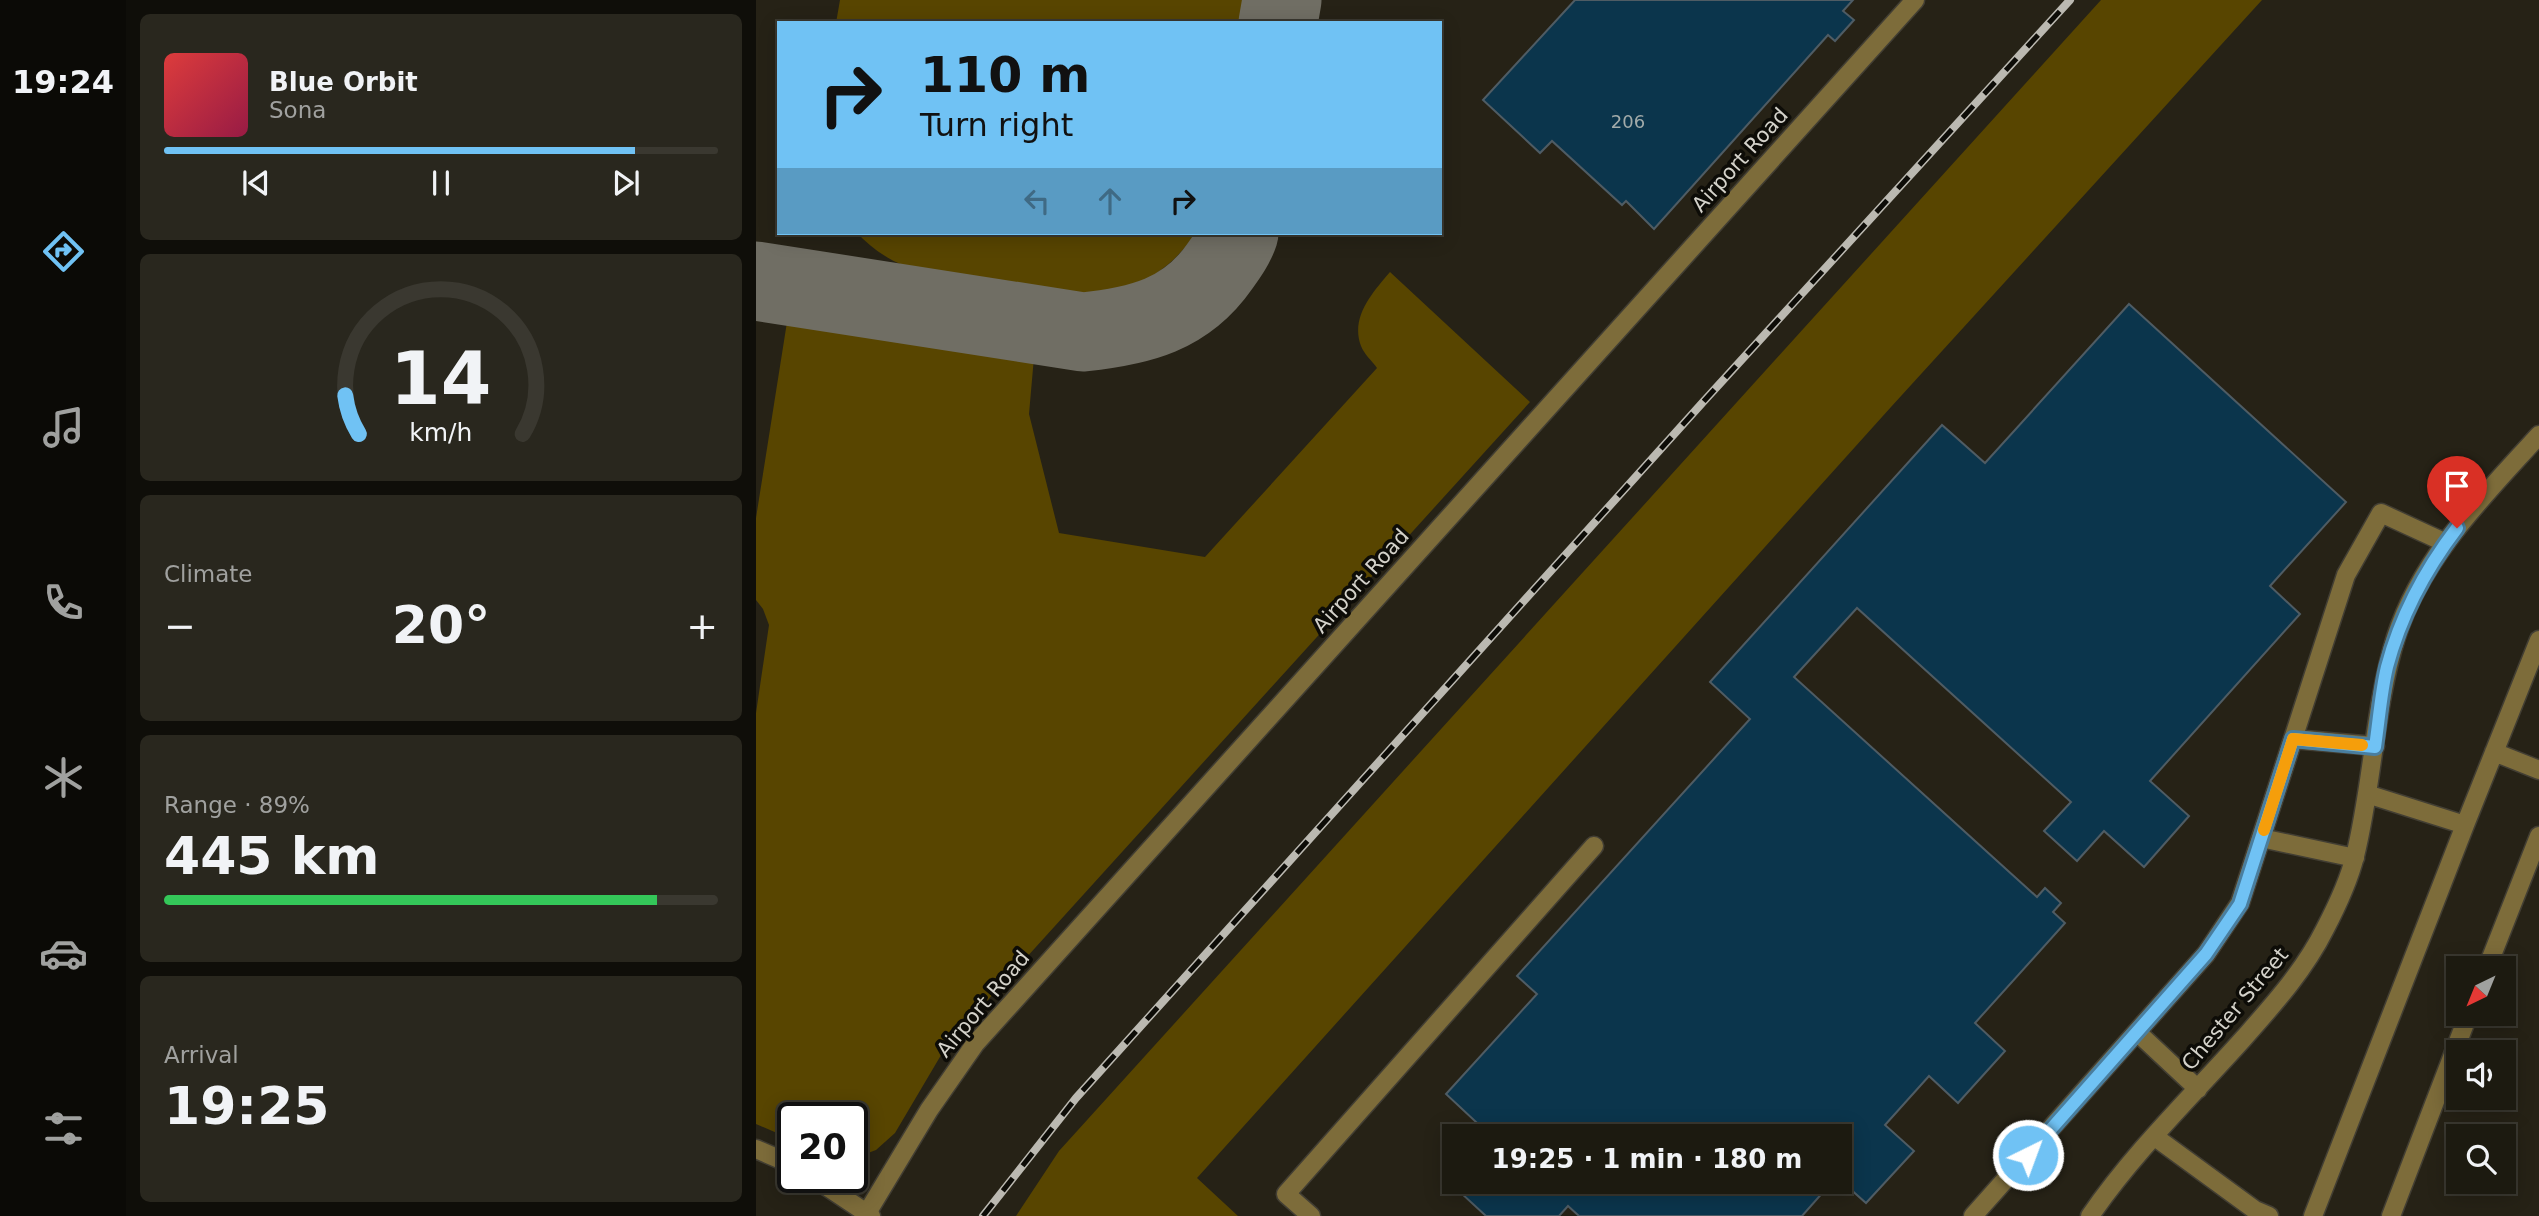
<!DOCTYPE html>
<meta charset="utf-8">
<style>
:root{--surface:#1c1a10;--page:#29271e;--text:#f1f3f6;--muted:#a0a19f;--line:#3a3830;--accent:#70c2f4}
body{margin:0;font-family:"DejaVu Sans",sans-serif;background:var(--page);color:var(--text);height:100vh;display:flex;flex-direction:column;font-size:26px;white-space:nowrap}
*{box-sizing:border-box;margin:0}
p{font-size:23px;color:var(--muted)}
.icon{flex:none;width:38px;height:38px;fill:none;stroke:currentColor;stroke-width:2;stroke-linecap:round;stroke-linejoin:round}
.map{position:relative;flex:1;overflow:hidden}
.details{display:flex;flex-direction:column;gap:14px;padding:14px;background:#0f0e09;width:630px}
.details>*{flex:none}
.top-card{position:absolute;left:21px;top:21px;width:665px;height:214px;border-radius:0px;box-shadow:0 4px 18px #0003,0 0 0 2px var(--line);background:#70c2f4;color:#111;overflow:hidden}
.needle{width:46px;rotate:223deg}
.buttons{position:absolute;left:1690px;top:956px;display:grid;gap:14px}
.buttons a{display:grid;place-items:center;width:70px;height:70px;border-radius:0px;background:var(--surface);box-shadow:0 4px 18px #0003,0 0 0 2px var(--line);font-size:35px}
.speed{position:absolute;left:21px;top:1102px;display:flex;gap:14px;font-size:35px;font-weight:700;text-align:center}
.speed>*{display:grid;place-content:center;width:91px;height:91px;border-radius:50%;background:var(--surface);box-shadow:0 4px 18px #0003,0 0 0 2px var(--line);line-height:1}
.speed .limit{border:4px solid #111;border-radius:10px;background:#fff;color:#111}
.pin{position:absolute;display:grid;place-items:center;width:60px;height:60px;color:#fff;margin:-72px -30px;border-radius:50% 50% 50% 0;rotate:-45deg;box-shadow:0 0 7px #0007}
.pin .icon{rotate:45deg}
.me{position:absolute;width:77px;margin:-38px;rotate:42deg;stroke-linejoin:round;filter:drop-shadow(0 0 5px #0008)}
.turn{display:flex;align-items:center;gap:24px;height:147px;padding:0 28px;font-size:32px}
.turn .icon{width:91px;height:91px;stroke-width:2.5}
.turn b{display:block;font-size:49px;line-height:60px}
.lanes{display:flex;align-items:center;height:66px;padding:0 28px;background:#0003;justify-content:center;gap:35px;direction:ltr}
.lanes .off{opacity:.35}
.big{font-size:52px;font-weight:800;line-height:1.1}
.details .widget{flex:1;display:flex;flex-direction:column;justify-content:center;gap:10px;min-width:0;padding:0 24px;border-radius:10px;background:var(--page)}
.details .dial{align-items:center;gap:0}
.dial svg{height:182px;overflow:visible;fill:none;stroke:var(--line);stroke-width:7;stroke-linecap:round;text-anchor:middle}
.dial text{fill:var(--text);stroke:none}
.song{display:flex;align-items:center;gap:21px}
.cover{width:84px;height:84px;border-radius:10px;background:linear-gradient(135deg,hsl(0 70% 55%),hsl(340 70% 35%))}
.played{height:7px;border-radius:4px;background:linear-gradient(90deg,var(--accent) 85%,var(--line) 85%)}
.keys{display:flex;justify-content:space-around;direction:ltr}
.heat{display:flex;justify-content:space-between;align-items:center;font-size:38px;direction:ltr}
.charge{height:10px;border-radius:5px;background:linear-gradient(90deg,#34c759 89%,var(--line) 0)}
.trip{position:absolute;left:686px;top:1124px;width:410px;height:70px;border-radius:0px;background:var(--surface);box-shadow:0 4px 18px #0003,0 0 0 2px var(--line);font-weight:800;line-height:70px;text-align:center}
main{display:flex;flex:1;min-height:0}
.dock{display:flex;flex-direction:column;width:126px;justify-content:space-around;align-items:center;background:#0b0a06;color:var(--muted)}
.dock .icon{width:49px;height:49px}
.dock .current{color:var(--accent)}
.dock b{font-size:32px;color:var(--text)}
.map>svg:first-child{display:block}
</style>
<main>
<nav class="dock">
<b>19:24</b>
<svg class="icon current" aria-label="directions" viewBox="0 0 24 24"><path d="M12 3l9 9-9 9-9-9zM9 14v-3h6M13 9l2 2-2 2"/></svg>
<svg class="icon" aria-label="music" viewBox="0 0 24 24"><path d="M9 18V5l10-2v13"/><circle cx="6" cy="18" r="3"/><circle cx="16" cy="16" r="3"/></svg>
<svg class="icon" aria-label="phone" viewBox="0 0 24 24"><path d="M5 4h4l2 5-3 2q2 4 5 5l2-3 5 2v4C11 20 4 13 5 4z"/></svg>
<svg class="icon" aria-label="climate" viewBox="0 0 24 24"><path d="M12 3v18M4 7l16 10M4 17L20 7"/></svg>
<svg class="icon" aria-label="car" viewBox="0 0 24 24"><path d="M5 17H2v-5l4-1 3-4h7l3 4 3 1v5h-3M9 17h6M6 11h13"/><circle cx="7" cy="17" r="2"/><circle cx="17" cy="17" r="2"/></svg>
<svg class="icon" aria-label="filters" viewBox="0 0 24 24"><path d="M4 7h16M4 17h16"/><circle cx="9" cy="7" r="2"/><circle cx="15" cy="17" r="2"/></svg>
</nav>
<section class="details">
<div class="widget">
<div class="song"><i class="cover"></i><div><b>Blue Orbit</b><p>Sona</p></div></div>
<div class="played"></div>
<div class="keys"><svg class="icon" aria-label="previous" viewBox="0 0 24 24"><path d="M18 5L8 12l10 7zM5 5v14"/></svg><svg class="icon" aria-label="pause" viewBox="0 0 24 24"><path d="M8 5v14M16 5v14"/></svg><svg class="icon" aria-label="next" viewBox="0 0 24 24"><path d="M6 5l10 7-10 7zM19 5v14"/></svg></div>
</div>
<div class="widget dial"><svg viewBox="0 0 100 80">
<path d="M14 69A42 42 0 1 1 86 69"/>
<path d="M14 69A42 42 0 0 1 8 52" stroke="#70c2f4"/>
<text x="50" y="56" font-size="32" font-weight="700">14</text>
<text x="50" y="72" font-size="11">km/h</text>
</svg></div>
<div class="widget"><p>Climate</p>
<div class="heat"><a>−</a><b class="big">20°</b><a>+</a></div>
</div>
<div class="widget"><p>Range · 89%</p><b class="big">445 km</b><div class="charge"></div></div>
<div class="widget"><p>Arrival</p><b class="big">19:25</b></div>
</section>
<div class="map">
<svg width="1783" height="1216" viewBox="0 0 1783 1216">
<rect width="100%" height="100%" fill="#262216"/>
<path fill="#584500" d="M84 0H489L486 23H80Z
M1345 0H1506L1135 407 441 1178 482 1216H260L303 1151Z
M101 233H440C423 258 399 279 370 288 333 301 251 285 212 278 191 275 169 273 149 266 131 259 114 247 101 233Z
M634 272 774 402 191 1045 139 1133 120 1150 96 1159V1118H37V1140L0 1124V713L13 625 7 609 0 600V518L31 322 278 357 273 414 303 533 449 557 621 368C616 361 608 354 605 346 594 317 617 292 634 272Z"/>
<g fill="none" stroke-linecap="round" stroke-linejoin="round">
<path stroke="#706e64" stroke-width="79" d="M522 23 526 0
M0 281 327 332C384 326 430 315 464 266 472 255 479 245 483 233"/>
</g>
<path fill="#0b354c" stroke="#4f5c64" stroke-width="2" d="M819 0H1097L1087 11 1098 20 1079 41 1072 35 898 229 870 201 866 205 796 141 784 153 727 100Z
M1373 304 1590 502 1514 586 1544 614 1394 781 1433 816 1388 867 1348 831 1321 861 1288 831 1315 802 1101 608 1038 677 1281 897 1289 888 1305 903 1297 912 1309 923 1219 1023 1249 1051 1202 1103 1173 1076 1129 1125 1158 1151 1110 1203 1083 1179V1136H735L690 1094 781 994 761 976 994 719 954 682 1186 425 1229 463Z
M716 1181H1077L1046 1216H823L812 1206 803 1216H730L705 1193Z"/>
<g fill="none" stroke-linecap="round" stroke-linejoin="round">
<g stroke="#423e33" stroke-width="21">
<path id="minor" d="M1537 739 1619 746
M1738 752 1783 770
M1709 825 1783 640
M1505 838 1599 858
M1731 968 1783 836
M1381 1032 1442 1089
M1399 1137 1499 1210 1513 1216
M0 1149 37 1165
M58 1178 115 1216
M111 1213 173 1110 219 1044 1159 0
M555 1216 530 1194 838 846
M1217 1216 1450 954 1484 903 1590 575 1625 513 1690 543
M1334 1216C1378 1152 1435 1097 1487 1039 1517 1005 1548 971 1569 929 1581 906 1593 880 1599 856 1617 784 1618 707 1640 637 1666 556 1728 496 1783 435
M1557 1216 1709 825 1611 794
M1635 1216 1713 1013"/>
</g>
<use href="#minor" stroke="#7d6c3a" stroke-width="18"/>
<g stroke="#bbb9b1" stroke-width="8">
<path id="rail" d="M227 1216 320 1098 948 401 1314 0"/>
</g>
<use href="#rail" stroke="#0d0c07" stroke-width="5" stroke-dasharray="16" stroke-linecap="butt"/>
</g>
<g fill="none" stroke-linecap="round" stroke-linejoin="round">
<g stroke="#497e9f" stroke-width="18">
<path id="route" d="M1272 1155 1450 954 1484 904 1537 739 1619 747C1623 720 1625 692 1631 667 1645 614 1669 570 1701 528"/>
</g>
<use href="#route" stroke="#70c2f4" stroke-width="12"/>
<path stroke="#f59e0b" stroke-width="12" d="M1508 830 1537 739 1606 745"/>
</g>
<g text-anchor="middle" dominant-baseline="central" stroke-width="7" stroke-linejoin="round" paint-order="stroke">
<g font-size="18" fill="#a2abaa">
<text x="872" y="121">206</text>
</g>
<g font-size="21" fill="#d4d2ca" stroke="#0d0c07">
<text transform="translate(984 160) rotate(-48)">Airport Road</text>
<text transform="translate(605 581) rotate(-48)">Airport Road</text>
<text transform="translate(227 1004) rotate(-50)">Airport Road</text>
<text transform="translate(1479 1009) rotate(-50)">Chester Street</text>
</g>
</g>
</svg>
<div class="buttons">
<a><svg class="needle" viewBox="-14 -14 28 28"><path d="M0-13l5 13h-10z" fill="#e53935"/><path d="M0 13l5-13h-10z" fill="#a0a19f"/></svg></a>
<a><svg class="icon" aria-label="sound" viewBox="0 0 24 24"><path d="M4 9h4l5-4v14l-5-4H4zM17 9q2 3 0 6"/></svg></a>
<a><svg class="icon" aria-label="search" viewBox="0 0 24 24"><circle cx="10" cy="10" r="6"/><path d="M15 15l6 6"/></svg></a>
</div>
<div class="speed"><div class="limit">20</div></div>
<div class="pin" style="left:1701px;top:528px;background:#d93025"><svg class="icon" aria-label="arrive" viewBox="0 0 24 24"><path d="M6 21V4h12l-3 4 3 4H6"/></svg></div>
<svg class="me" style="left:1272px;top:1155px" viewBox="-20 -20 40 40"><circle r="17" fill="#70c2f4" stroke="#fff" stroke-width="3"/><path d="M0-11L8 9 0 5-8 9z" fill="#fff"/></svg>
<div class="trip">19:25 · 1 min · 180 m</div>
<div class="top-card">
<div class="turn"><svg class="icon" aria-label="right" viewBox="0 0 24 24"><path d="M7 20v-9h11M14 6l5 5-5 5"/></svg><div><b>110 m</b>Turn right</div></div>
<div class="lanes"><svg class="icon off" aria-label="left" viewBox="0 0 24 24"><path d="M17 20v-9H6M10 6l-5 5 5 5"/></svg><svg class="icon off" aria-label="ahead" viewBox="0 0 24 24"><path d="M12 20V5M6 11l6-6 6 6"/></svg><svg class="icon" aria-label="right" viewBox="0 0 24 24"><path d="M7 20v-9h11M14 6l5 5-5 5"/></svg></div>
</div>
</div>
</main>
